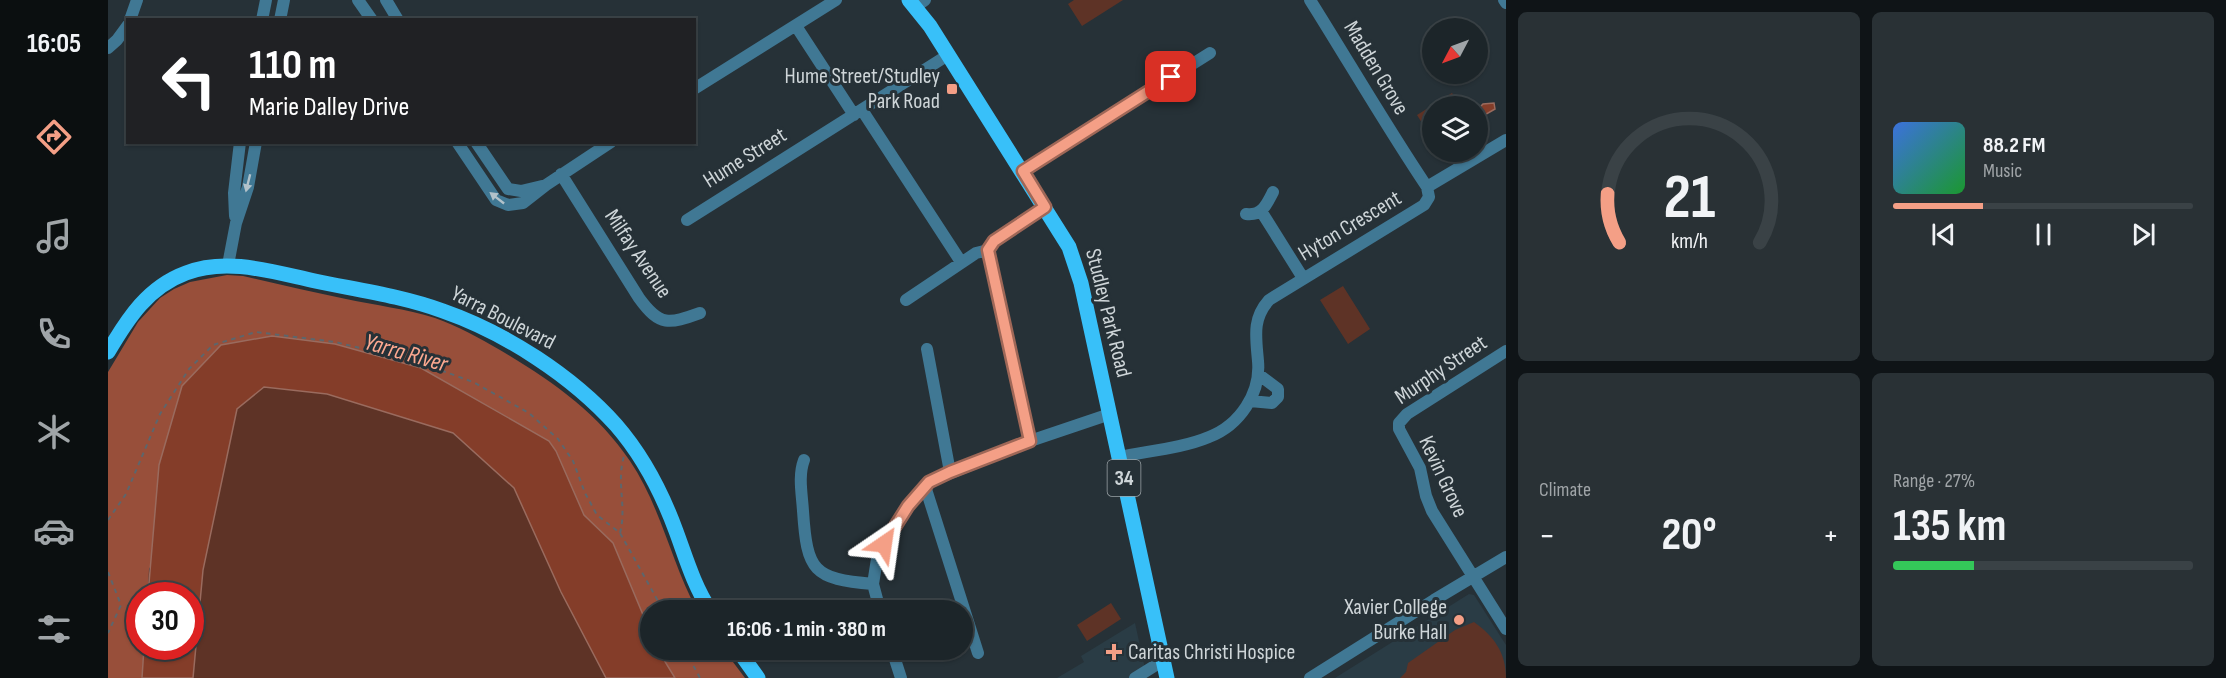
<!DOCTYPE html>
<meta charset="utf-8">
<style>
:root{--surface:#1c2529;--page:#293135;--text:#f1f3f6;--muted:#a0a5a8;--line:#3a4246;--accent:#f49f86}
body{margin:0;font-family:"Sofia Sans Condensed",sans-serif;background:var(--page);color:var(--text);height:100vh;display:flex;flex-direction:column;font-size:22px;white-space:nowrap}
*{box-sizing:border-box;margin:0}
p{font-size:20px;color:var(--muted)}
.icon{flex:none;width:33px;height:33px;fill:none;stroke:currentColor;stroke-width:2;stroke-linecap:round;stroke-linejoin:round}
.map{position:relative;flex:1;overflow:hidden}
.details{display:flex;flex-direction:column;gap:12px;padding:12px;background:#0f1417;width:720px}
.details>*{flex:none}
.guide{position:absolute;left:18px;top:18px;width:570px;height:126px;border-radius:0px;box-shadow:0 2px 4px #0004,0 0 0 2px var(--line);background:#202124;color:#fff;overflow:hidden}
.needle{width:39px;rotate:229deg}
.fabs{position:absolute;left:1314px;top:18px;display:grid;gap:12px}
.fabs a{display:grid;place-items:center;width:66px;height:66px;border-radius:50%;background:var(--surface);box-shadow:0 2px 4px #0004,0 0 0 2px var(--line);font-size:30px}
.speed{position:absolute;left:18px;top:582px;display:flex;gap:12px;font-size:30px;font-weight:700;text-align:center}
.speed>*{display:grid;place-content:center;width:78px;height:78px;border-radius:50%;background:var(--surface);box-shadow:0 2px 4px #0004,0 0 0 2px var(--line);line-height:1}
.speed .limit{border:9px solid #d22;background:#fff;color:#111}
.pin{position:absolute;display:grid;place-items:center;width:51px;height:51px;color:#fff;margin:-26px;border-radius:12px;box-shadow:0 3px 9px #0006}
.me{position:absolute;width:66px;margin:-33px;rotate:32deg;stroke-linejoin:round;filter:drop-shadow(0 0 4px #0008)}
.turn{display:flex;align-items:center;gap:21px;height:126px;padding:0 24px;font-size:27px}
.turn .icon{width:78px;height:78px;stroke-width:2.5}
.turn b{display:block;font-size:42px;line-height:51px}
.big{font-size:45px;font-weight:700;line-height:1.1}
.details .card{flex:1;display:flex;flex-direction:column;justify-content:center;gap:9px;min-width:0;padding:0 21px;border-radius:9px;background:var(--page)}
.details .dial{align-items:center;gap:0}
.dial svg{height:156px;overflow:visible;fill:none;stroke:var(--line);stroke-width:7;stroke-linecap:round;text-anchor:middle}
.dial text{fill:var(--text);stroke:none}
.song{display:flex;align-items:center;gap:18px}
.cover{width:72px;height:72px;border-radius:9px;background:linear-gradient(135deg,hsl(220 70% 55%),hsl(130 70% 35%))}
.played{height:6px;border-radius:3px;background:linear-gradient(90deg,var(--accent) 30%,var(--line) 30%)}
.keys{display:flex;justify-content:space-around;direction:ltr}
.heat{display:flex;justify-content:space-between;align-items:center;font-size:33px;direction:ltr}
.charge{height:9px;border-radius:4px;background:linear-gradient(90deg,#34c759 27%,var(--line) 0)}
.details .tiles{flex:1;display:grid;gap:12px;grid-template-columns:repeat(2,1fr)}
.trip{position:absolute;left:532px;top:600px;width:333px;height:60px;border-radius:30px;background:var(--surface);box-shadow:0 2px 4px #0004,0 0 0 2px var(--line);font-weight:700;line-height:60px;text-align:center}
main{display:flex;flex:1;min-height:0}
.tabs{display:flex;flex-direction:column;width:108px;justify-content:space-around;align-items:center;background:#0b0f10;color:var(--muted)}
.tabs .icon{width:42px;height:42px}
.tabs .active{color:var(--accent)}
.tabs b{font-size:27px;color:var(--text)}
.map>svg:first-child{display:block}
</style>
<main>
<nav class="tabs">
<b>16:05</b>
<svg class="icon active" aria-label="directions" viewBox="0 0 24 24"><path d="M12 3l9 9-9 9-9-9zM9 14v-3h6M13 9l2 2-2 2"/></svg>
<svg class="icon" aria-label="music" viewBox="0 0 24 24"><path d="M9 18V5l10-2v13"/><circle cx="6" cy="18" r="3"/><circle cx="16" cy="16" r="3"/></svg>
<svg class="icon" aria-label="phone" viewBox="0 0 24 24"><path d="M5 4h4l2 5-3 2q2 4 5 5l2-3 5 2v4C11 20 4 13 5 4z"/></svg>
<svg class="icon" aria-label="climate" viewBox="0 0 24 24"><path d="M12 3v18M4 7l16 10M4 17L20 7"/></svg>
<svg class="icon" aria-label="car" viewBox="0 0 24 24"><path d="M5 17H2v-5l4-1 3-4h7l3 4 3 1v5h-3M9 17h6M6 11h13"/><circle cx="7" cy="17" r="2"/><circle cx="17" cy="17" r="2"/></svg>
<svg class="icon" aria-label="filters" viewBox="0 0 24 24"><path d="M4 7h16M4 17h16"/><circle cx="9" cy="7" r="2"/><circle cx="15" cy="17" r="2"/></svg>
</nav>
<div class="map">
<svg width="1398" height="678" viewBox="0 0 1398 678">
<rect width="100%" height="100%" fill="#263137"/>
<path fill="#2a3c45" d="M1361 594 1366 595 1398 645V678H1227Z
M1027 623 1039 678H949L976 662 973 656Z"/>
<path fill="#5e3326" d="M966 0H1015L974 26 960 4Z
M1344 93 1352 106H1324V128L1319 131 1309 115Z
M1235 286 1262 329 1240 344 1212 300Z
M156 387 219 394 344 433 406 488 453 592 498 678H85L95 570 129 409Z
M1003 603 1013 619 979 641 969 625Z
M1366 622C1386 636 1398 653 1398 678H1292L1298 672 1300 663 1347 630Z"/>
<path fill="#984f3a" d="M119 275 135 276C169 284 203 292 238 299 267 305 298 309 327 318 350 326 371 338 392 350 443 380 489 412 522 461 553 507 563 562 589 610H543V634L505 543 476 515 448 451 441 441 313 368 164 336 41 569 40 595 32 596V646L36 647 34 678H0V372L30 322 52 298 66 289 82 282Z
M550 650H616L637 678H567Z"/>
<path fill="#843d29" stroke="#9a6b5e" stroke-width="1.5" d="M1386 103 1387 109 1375 116 1370 113V109L1375 104Z
M164 336 227 344 313 368 441 441 448 451 476 515 505 543 543 634V650H550L567 678H498L453 592 406 488 345 433 219 394 156 387 129 409 95 570 85 678H34L36 647 82 646V596L40 595 51 465 74 386 113 345Z"/>
<g fill="none" stroke-linecap="round" stroke-linejoin="round">
<path stroke="#5d666c" stroke-width="2" stroke-dasharray="4.5 4.5" stroke-linecap="butt" d="M0 520 18 494 52 414 81 369 105 345 148 332 227 342 310 362 365 382 421 413 450 439 465 461 477 493 489 515 512 533 555 610
M512 533C519 506 508 483 516 456
M0 572 13 605 0 633
M577 650 592 678"/>
<path stroke="#407894" stroke-width="12" d="M250 0 264 20
M278 0 290 20
M1202 0C1241 62 1278 126 1319 187
M1396 0 1398 3
M807 7 817 0
M22 20 29 0
M154 20 158 0
M172 20 176 0
M688 26 746 115
M0 48 9 40 20 25
M586 89 728 0
M754 110 853 262
M349 142 388 200 400 205 415 203 438 185 503 142
M368 142 400 189 413 191 434 186
M915 171 1102 53
M453 174 531 298C552 327 561 324 592 313
M1153 211 1195 278
M1138 214C1154 216 1159 204 1165 192
M127 216 126 193 132 142
M579 220 840 55
M880 250 922 441
M120 265 128 223 140 187 148 142
M798 300 868 253 880 250 886 241 937 207
M819 349 842 472
M1398 351 1299 414 1291 423V429L1312 468 1318 496 1324 511 1398 629
M1142 401 1164 403 1170 397V389L1150 374
M1011 457C1040 451 1075 448 1101 437 1132 425 1153 393 1150 361 1148 337 1144 319 1161 300L1316 205 1321 197 1319 187 1398 140
M696 460C690 476 694 494 695 511 699 571 705 579 765 584L769 559 776 544 800 506 821 482 922 441 1002 414
M817 486 870 653
M765 584 772 610
M784 650 793 678
M1027 678 1056 660
M1202 678 1326 600 1398 557"/>
<path stroke="#38c0f9" stroke-width="15" d="M801 0 822 26 961 247 973 283 1059 678
M0 352C20 318 40 287 78 273 119 257 165 272 207 281 250 290 294 296 335 311 398 333 464 376 508 425 535 456 554 493 568 531 578 558 586 586 602 610
M630 650 650 678"/>
</g>
<defs><path id="oneway-solid" d="M-6-.8H1V-3.2L6.5 0L1 3.2V.8H-6Z" transform="scale(1.5)"/></defs>
<g fill="#b2c2ca">
<use href="#oneway-solid" transform="translate(140 183) rotate(104)"/>
<use href="#oneway-solid" transform="translate(389 198) rotate(-142)"/>
</g>
<g fill="none" stroke-linecap="round" stroke-linejoin="round">
<g stroke="#9f6757" stroke-width="15">
<path id="route" d="M776 544 800 506 821 482 842 472 922 441 880 250 886 241 937 207 915 171 1063 77"/>
</g>
<use href="#route" stroke="#f49f86" stroke-width="10"/>
</g>
<g fill="#f49f86" stroke="#263137" stroke-width="2">
<rect x="838" y="83" width="12" height="12" rx="3"/>
<circle cx="1351" cy="620" r="6"/>
<path d="M1003 643h6v6h6v6h-6v6h-6v-6h-6v-6h6z"/>
</g>
<g text-anchor="middle" dominant-baseline="central" stroke-width="6" stroke-linejoin="round" paint-order="stroke">
<rect fill="#263137" stroke="#9ca4a8" stroke-width="1.5" x="999.5" y="460" width="33" height="36" rx="4.5"/>
<g font-size="21" font-weight="bold" fill="#ced5d8">
<text x="1016" y="478">34</text>
</g>
<g font-size="22" fill="#ced5d8" stroke="#263137">
<text transform="translate(1268 68) rotate(59)">Madden Grove</text>
<text transform="translate(637 158) rotate(-32)">Hume Street</text>
<text transform="translate(1242 226) rotate(-31)">Hyton Crescent</text>
<text transform="translate(530 254) rotate(56)">Milfay Avenue</text>
<text transform="translate(1000 313) rotate(76)">Studley Park Road</text>
<text transform="translate(395 318) rotate(27)">Yarra Boulevard</text>
<text transform="translate(1333 370) rotate(-34)">Murphy Street</text>
<text transform="translate(1335 477) rotate(65)">Kevin Grove</text>
</g>
<g font-size="22" fill="#ced5d8" stroke="#263137" text-anchor="end">
<text x="832" y="76">Hume Street/Studley<tspan x="832" dy="25">Park Road</tspan></text>
<text x="1339" y="607">Xavier College<tspan x="1339" dy="25">Burke Hall</tspan></text>
<text x="1020" y="652" text-anchor="start">Caritas Christi Hospice</text>
</g>
<g font-size="24" font-style="italic" fill="#fda990" stroke="#263137">
<text transform="translate(298 353) rotate(16)">Yarra River</text>
</g>
</g>
</svg>
<div class="fabs">
<a><svg class="needle" viewBox="-14 -14 28 28"><path d="M0-13l5 13h-10z" fill="#e53935"/><path d="M0 13l5-13h-10z" fill="#a0a5a8"/></svg></a>
<a><svg class="icon" aria-label="layers" viewBox="0 0 24 24"><path d="M12 4l9 5-9 5-9-5zM3 14l9 5 9-5"/></svg></a>
</div>
<div class="speed"><div class="limit">30</div></div>
<div class="pin" style="left:1063px;top:77px;background:#d93025"><svg class="icon" aria-label="arrive" viewBox="0 0 24 24"><path d="M6 21V4h12l-3 4 3 4H6"/></svg></div>
<svg class="me" style="left:776px;top:544px" viewBox="-20 -20 40 40"><path d="M0-17L14 15 0 8-14 15z" fill="#f49f86" stroke="#fff" stroke-width="4"/></svg>
<div class="trip">16:06 · 1 min · 380 m</div>
<div class="guide">
<div class="turn"><svg class="icon" aria-label="left" viewBox="0 0 24 24"><path d="M17 20v-9H6M10 6l-5 5 5 5"/></svg><div><b>110 m</b>Marie Dalley Drive</div></div>
</div>
</div>
<section class="details">
<div class="tiles">
<div class="card dial"><svg viewBox="0 0 100 80">
<path d="M14 69A42 42 0 1 1 86 69"/>
<path d="M14 69A42 42 0 0 1 8 44" stroke="#f49f86"/>
<text x="50" y="56" font-size="32" font-weight="700">21</text>
<text x="50" y="72" font-size="11">km/h</text>
</svg></div>
<div class="card">
<div class="song"><i class="cover"></i><div><b>88.2 FM</b><p>Music</p></div></div>
<div class="played"></div>
<div class="keys"><svg class="icon" aria-label="previous" viewBox="0 0 24 24"><path d="M18 5L8 12l10 7zM5 5v14"/></svg><svg class="icon" aria-label="pause" viewBox="0 0 24 24"><path d="M8 5v14M16 5v14"/></svg><svg class="icon" aria-label="next" viewBox="0 0 24 24"><path d="M6 5l10 7-10 7zM19 5v14"/></svg></div>
</div>
<div class="card"><p>Climate</p>
<div class="heat"><a>−</a><b class="big">20°</b><a>+</a></div>
</div>
<div class="card"><p>Range · 27%</p><b class="big">135 km</b><div class="charge"></div></div>
</div>
</section>
</main>
